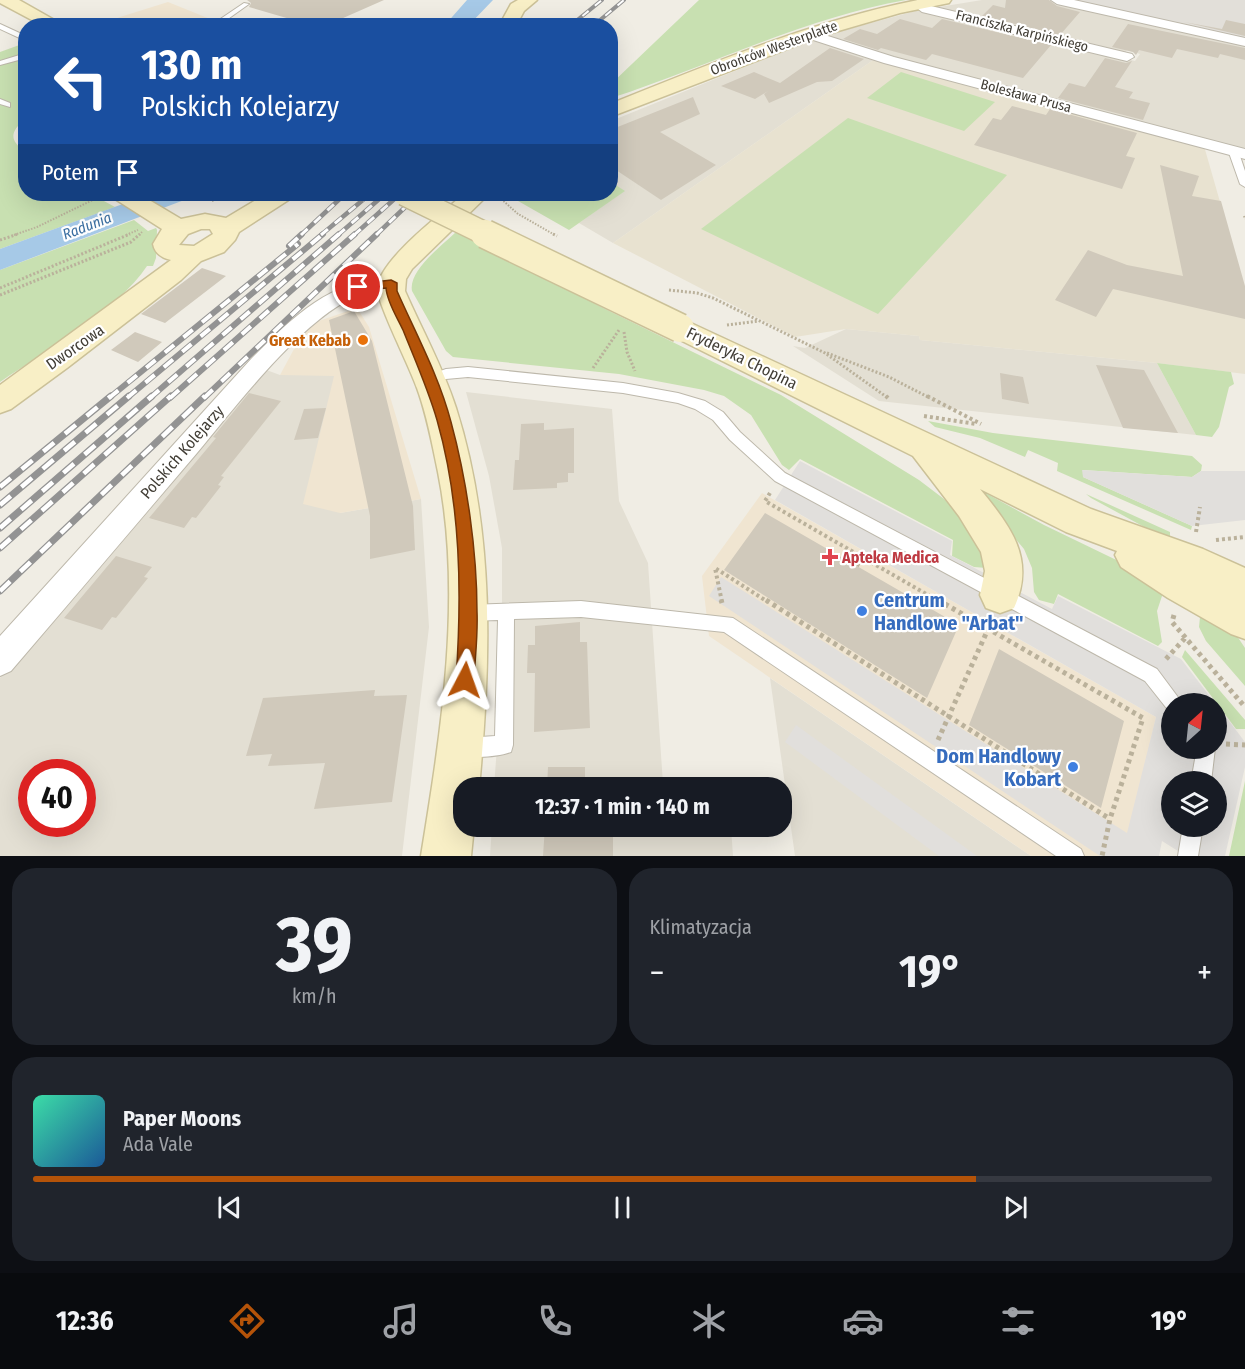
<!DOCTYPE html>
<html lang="pl">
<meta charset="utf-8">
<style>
:root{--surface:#171b24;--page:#20242c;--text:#f1f3f6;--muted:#9ea1a6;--line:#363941;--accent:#b45309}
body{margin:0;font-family:"Fira Sans Condensed",sans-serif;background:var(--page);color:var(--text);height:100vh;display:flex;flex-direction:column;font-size:22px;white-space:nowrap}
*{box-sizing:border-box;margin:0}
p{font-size:20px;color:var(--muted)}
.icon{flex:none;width:33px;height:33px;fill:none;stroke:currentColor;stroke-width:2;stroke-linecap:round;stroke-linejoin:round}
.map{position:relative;height:856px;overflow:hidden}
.panel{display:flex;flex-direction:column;gap:12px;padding:12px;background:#0d0f14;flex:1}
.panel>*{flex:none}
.hud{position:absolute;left:18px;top:18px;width:600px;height:183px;border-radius:24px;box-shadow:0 6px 24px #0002;background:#1a4fa0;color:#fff;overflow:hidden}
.needle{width:39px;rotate:27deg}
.controls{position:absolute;left:1161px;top:693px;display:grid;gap:12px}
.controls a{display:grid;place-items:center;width:66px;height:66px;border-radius:50%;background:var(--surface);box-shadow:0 6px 24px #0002;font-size:30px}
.speed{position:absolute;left:18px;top:759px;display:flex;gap:12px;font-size:30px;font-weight:700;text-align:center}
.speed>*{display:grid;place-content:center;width:78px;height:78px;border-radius:50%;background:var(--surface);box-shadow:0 6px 24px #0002;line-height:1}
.speed .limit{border:9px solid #d22;background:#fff;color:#111}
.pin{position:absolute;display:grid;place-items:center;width:51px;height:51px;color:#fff;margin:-26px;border:3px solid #fff;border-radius:50%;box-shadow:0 2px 6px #0007}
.me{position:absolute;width:66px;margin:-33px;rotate:4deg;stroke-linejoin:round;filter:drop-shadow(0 0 4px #0008)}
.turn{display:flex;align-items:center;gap:21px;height:126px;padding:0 24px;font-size:27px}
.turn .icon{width:78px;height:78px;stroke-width:2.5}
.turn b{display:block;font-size:42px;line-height:51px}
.then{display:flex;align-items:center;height:57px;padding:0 24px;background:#0003;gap:12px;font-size:22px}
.big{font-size:45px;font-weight:700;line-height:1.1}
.panel .card{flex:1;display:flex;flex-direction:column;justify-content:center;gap:9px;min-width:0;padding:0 21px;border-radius:24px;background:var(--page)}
.panel .dial{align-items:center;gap:0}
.dial b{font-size:78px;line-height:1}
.song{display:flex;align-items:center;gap:18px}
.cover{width:72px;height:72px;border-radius:9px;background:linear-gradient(135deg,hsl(160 70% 55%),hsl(210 70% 35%))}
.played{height:6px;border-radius:3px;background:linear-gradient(90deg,var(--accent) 80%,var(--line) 80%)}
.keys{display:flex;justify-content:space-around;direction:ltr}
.heat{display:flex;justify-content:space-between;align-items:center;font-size:33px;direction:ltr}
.panel .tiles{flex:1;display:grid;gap:12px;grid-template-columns:1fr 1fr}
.card:last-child{grid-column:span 2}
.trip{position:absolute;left:453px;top:777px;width:339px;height:60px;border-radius:24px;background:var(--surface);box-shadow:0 6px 24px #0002;font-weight:700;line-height:60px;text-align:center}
.tab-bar{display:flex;height:96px;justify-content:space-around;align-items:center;background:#090b0e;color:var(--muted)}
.tab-bar .icon{width:42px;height:42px}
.tab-bar .selected{color:var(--accent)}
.tab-bar b{font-size:27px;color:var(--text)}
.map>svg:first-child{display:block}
</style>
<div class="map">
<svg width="1245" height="856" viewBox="0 0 1245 856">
<rect width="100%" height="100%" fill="#f0ede4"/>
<path fill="#e3dfd3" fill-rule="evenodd" d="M982 0H1047L1245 44V149L882 54 823 36 923 9 1135 61 1140 54 1127 50 1124 54 933 8Z
M814 39 876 58 613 243 579 223 624 191 611 182V121Z
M846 329 919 336 920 340 1157 363 1196 435 879 401 793 346 805 348Z
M261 368 280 375H334L340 513 421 499 429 627 402 856H0V678ZM32 772H82V824H32Z
M466 392 612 409 619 501 648 563 663 784 728 787H494L502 680V548L489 476Z
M770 678 1031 856H795Z
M492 826 731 827 733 856H490Z"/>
<path fill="#f0e5d1" d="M168 2 225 25 96 26 120 17Z
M357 308 369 327 421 499 340 513 303 504 334 376 280 375 307 325Z
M762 493 1156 717 1124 856H1031L709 636 702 576Z"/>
<path fill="#e2dfd9" d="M1068 0H1245V39Z"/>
<path fill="#e8e2d0" d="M876 58 1204 146 1245 289V374L1157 363 920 340 919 336 846 329 795 337 613 243Z"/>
<path fill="#c8e0b1" d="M699 0H906C804 18 709 66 611 98V84Z
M25 43V119C10 132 9 140 25 152L26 194H91L115 207 0 249V52Z
M901 72 995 102 964 131 867 98Z
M848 118 1007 175 878 314 701 229Z
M611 182 625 191 569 230 506 194H610Z
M134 220 148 231 156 228 157 230 156 258 153 266H147C117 311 45 351 0 382V270Z
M457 231 603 308 781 395 919 480 944 499 979 535 987 568 974 567 952 556 953 540 800 459 789 470 782 465 751 415 724 396 704 390 619 374 453 357 446 351 412 291C408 270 443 245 457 231Z
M1157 363 1231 372 1234 384 1229 387 1219 427 1212 437 1196 435Z
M928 421 993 433 1192 456 1202 465 1201 471 1192 477 1083 470V477L1192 526 1191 530 1057 471 1058 463 1028 450 1025 457 980 438 935 427Z
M969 484 1044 525 1166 584 1157 611 1162 642 1158 646 1058 594 1054 604 1039 600 1034 592 1032 568 1024 549Z
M1086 494 1170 532V541L1091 498Z
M1201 607 1237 636 1245 648V686L1206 641 1199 627Z
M1185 650 1245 720V729H1236L1182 657Z
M1245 781V856H1229Z"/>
<path fill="#e1dfdc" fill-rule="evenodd" d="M800 461 952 541 950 555 1052 609 1058 596 1181 659 1215 703 1172 704V748H1216L1217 705 1245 742V767L1225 856H1186L1162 841 1159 856H1100L709 596 721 577 1127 833 1156 717 775 500ZM1172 782H1216V826H1172Z
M1082 470 1192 477 1201 471H1245V520L1192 526 1083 477Z
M796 725 977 856H939L785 742Z"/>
<path fill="#a6c9e7" d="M467 0H493L469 25H445Z
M150 194H200L0 270V249Z"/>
<path fill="#d0c9bb" d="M247 0H384L325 26H314L249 7 251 3Z
M1006 0H1049L1057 6 1080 12 1060 35 982 16 993 5 1005 8Z
M900 19 932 28 942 19 1051 45 1023 78 932 54 926 60 881 48 878 50 843 39 860 29 877 34Z
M1226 20 1245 24V36L1184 22 1222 29Z
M1128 24 1245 48V60L1220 54 1218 58 1177 49 1172 58 1139 50 1136 55 1133 52 1112 47Z
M830 48 864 59 832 81 817 82 769 103 764 94 768 91 755 99 721 86 754 72 780 83Z
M1105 58 1126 63 1132 61 1115 87 1133 92 1129 98 1150 103 1143 120 1058 98 1069 83 1085 87Z
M693 97 700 114 660 132 716 165 661 200 610 166V130Z
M1012 106 1046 115 1050 109 1137 133 1126 156 1135 158 1122 189 974 145 993 118 1001 120Z
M1160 165 1199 176 1192 196 1221 201 1245 286V319L1113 289 1096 317 1055 300 1088 250 1127 265 1183 276Z
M202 268 226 276 165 323 141 314Z
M354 311 372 341 413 506 415 550 370 559V516L329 320Z
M135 332 162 342 138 362 111 350Z
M1096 365 1144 370 1178 433 1123 428Z
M1000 373 1023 377 1029 404 1002 399Z
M249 393 281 401 221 476 224 477 218 485 221 486 196 518 192 517 184 528 149 518 216 438 213 437Z
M326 408 318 438 294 440 304 409Z
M544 423V430L574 428V473H568V482L557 483V488L513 490 515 460H519L521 424Z
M765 513 959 625 927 698 724 570Z
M116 556 152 567 144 577 148 578 116 618 112 617 102 630 64 618Z
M580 622V642H587L590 728 534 732 535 673H527L528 645H535V626Z
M999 649 1124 721 1101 808 969 725Z
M375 690 374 696 407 695 392 802 314 809 325 763 268 766 272 754 246 756 263 698Z
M548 767H585V788H547Z
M545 826H613V856H543Z"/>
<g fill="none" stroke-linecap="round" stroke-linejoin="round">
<g stroke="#bdb8ab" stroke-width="2">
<path id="lane" d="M244 3 249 4 218 26H210Z
M0 24 26 36V41L0 29Z
M26 53V58L0 65V61Z
M0 99 10 103V107L0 104Z
M1230 148 1238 150 1245 171V187L1240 184 1228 150Z
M468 367 623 383 678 393 705 401 723 412 740 432 785 473 1157 669 1183 704H1172V712L1168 710 1145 681 775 481 730 440 713 420 695 409 678 403 623 393 468 377 446 379 430 384 424 379 426 376 446 369Z
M581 601 733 618 1081 849 1084 856H1056L724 632 581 617 514 619 513 745 511 752C498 757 472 759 459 754L457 747 459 740 466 738 495 736 498 620 469 621 463 619 461 613 463 607 469 605Z
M1197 748H1215L1211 782H1191Z
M1183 826H1203L1198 856H1178Z"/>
</g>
<g stroke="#bdb8ab" stroke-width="2">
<path id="street" d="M918 0 931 6 1132 54 1134 57 1127 61 922 12 912 4Z
M1051 0H1074L1245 38V46L1057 4Z
M809 30 894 57 1245 149V159L884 63 804 37 802 34Z
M391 276 398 278 402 283 398 288C383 292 369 290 354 297 299 323 236 406 197 453 135 526 73 599 11 671L0 676V636L252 358C294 316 329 281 391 276Z"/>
</g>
<g stroke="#cbc198" stroke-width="3">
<path id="secondary" d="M0 0H19L65 26H43L0 3Z
M518 0H537L524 11 516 26H499L511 4Z
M918 0H951L949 3 900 13 821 36 610 117V104C711 64 811 21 918 0Z
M111 194H139L181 219 205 214 226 218 266 194H294L290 199 239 232 235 240 224 252 201 261 181 280 67 368 11 409 0 413V385L171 260C162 258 155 254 153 244L162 229 115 199ZM201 229H210L213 234 194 246 179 245 188 234Z
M464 194H489L412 269 406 279 405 291C422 330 443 367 456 408 495 531 491 661 479 788H464V826H474L471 856H421C441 733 463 596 438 472 432 443 427 415 417 388 410 367 377 303 377 287 383 257 440 215 464 194Z
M680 318 1091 509 1203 549 1245 568V639L1231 634 1168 598 1121 567 1115 555 1117 551 1066 532 980 489C1011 527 1036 559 1014 608L1000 613 986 608 980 595 985 571 981 552 959 516 913 456 670 335 665 328 670 321Z"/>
</g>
<path stroke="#bab19b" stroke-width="2" stroke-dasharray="1.5 1.5" stroke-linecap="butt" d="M76 20 87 26
M499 197 518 214 555 235
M205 200 221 194
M212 201 231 194
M1244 216 1245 219
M14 235 37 227 101 196
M126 235 138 230
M139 235 142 232"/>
<path stroke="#bab19b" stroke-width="3" stroke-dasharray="2 2" stroke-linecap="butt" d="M553 234 557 236
M0 240 18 234
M0 288 130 234
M669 290 697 293 713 298 825 353 888 398
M0 295 131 242 140 234
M727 325 758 321
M624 332 627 352 635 371
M827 353 889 377 930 398
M593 368 619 330"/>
<path stroke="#bab19b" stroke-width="4" stroke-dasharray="3 3" stroke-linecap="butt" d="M886 396 888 398
M927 396 981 424
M924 416 976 424
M770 493 765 501 940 602
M1196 532 1200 507
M1216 540 1245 537
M857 566 862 556
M722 602 715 568 768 602"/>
<path stroke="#bab19b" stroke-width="5" stroke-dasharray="4 4" stroke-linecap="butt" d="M721 600 722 603
M766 600 1110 819
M938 600 1143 718 1110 819 1102 856
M1174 615 1172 622 1245 707
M1166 659 1186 637
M938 740 989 627
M1226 744 1245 745"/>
<use href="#lane" fill="#fff" fill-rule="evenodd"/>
<use href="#street" fill="#fff" fill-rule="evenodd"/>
<use href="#secondary" fill="#f8efc6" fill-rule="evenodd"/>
<g stroke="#939393" stroke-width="4">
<path id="rail-far3" d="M570 26 602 0
M593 26 624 0"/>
</g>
<g stroke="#939393" stroke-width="4.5">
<path id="rail-far2" d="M301 235 345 194
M321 235 370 194
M338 235 385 194
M354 235 400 194
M376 235 419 194"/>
</g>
<g stroke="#939393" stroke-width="6">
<path id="rail-far1" d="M289 246 302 234
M109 398 298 244
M127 398 323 234
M150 398 339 234
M170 398 355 234
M204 398 377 234"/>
</g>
<g stroke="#939393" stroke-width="7">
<path id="rail" d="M0 487 111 396
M0 505 129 396
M0 528 152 396
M0 548 171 396
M0 591 205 396"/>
</g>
<use href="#rail-far3" stroke="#fff" stroke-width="2" stroke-dasharray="8" stroke-linecap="butt"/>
<use href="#rail-far2" stroke="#fff" stroke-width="3" stroke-dasharray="9" stroke-linecap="butt"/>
<use href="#rail-far1" stroke="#fff" stroke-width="4" stroke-dasharray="12" stroke-linecap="butt"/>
<use href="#rail" stroke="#fff" stroke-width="4.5" stroke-dasharray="14" stroke-linecap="butt"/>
<g stroke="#cbc198" stroke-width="25" stroke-linecap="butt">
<path id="secondary-bridge-far1" d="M404 194 488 235"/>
</g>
<g stroke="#cbc198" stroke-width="31" stroke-linecap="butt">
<path id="secondary-bridge" d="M485 234 680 328"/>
</g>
<use href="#secondary-bridge-far1" stroke="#f8efc6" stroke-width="22"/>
<use href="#secondary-bridge" stroke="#f8efc6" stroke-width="28"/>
</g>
<path fill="#b45309" stroke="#753606" stroke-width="1.5" d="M391 280 397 283V291C416 334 439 376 451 422 467 481 477 551 477 612 478 635 475 658 474 680L471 687 465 689 459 687 456 680C462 594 461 504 437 420 428 389 415 360 403 330 397 317 387 302 386 288L358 291 352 287 358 284Z"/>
<circle fill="#e8710a" stroke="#fff" stroke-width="2" cx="363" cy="340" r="6"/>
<path fill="#e0444e" stroke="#fff" stroke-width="2" d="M827 548h6v6h6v6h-6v6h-6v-6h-6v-6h6z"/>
<g fill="#3f7fe0" stroke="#fff" stroke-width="2">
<circle cx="862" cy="611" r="6"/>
<circle cx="1073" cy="767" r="6"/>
</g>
<g text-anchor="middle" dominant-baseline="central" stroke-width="4.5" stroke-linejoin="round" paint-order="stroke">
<g font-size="14" fill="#413d35" stroke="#fff">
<text transform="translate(1022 31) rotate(14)">Franciszka Karpińskiego</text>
<text transform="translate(774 48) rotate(-20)">Obrońców Westerplatte</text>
<text transform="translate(1026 96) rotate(15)">Bolesława Prusa</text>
</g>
<g font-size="15" font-style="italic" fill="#3b6fa1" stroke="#fff">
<text transform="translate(87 226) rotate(-21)">Radunia</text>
</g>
<g font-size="16" font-weight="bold" fill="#c56008" stroke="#fff" text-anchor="end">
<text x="351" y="340">Great Kebab</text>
</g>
<g font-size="16" fill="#413d35" stroke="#fff">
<text transform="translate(75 347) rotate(-35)">Dworcowa</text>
<text transform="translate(742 358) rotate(26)">Fryderyka Chopina</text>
<text transform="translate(182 452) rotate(-49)">Polskich Kolejarzy</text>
</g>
<g font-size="16" font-weight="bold" fill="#be3a42" stroke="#fff" text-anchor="start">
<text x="842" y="557">Apteka Medica</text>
</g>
<g font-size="20" font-weight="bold" fill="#366cbe" stroke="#fff" text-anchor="start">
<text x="874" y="600">Centrum<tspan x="874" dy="23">Handlowe "Arbat"</tspan></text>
<text x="1061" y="756" text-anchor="end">Dom Handlowy<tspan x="1061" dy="23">Kobart</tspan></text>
</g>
</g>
</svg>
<div class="controls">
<a><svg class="needle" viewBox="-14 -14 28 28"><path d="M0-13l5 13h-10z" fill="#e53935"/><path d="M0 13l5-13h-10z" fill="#9ea1a6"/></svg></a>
<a><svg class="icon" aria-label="layers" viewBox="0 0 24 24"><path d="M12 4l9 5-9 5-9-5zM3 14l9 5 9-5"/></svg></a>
</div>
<div class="speed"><div class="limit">40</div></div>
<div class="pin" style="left:358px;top:287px;background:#d93025"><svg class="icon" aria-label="arrive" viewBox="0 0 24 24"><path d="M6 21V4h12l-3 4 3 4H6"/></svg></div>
<svg class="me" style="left:465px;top:680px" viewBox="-20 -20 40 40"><path d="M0-17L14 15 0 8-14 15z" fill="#b45309" stroke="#fff" stroke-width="4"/></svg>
<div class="trip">12:37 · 1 min · 140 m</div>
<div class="hud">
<div class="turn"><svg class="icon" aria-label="left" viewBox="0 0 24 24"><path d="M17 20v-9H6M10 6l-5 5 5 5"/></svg><div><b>130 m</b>Polskich Kolejarzy</div></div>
<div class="then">Potem<svg class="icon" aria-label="arrive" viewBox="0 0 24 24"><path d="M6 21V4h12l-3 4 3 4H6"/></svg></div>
</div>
</div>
<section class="panel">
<div class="tiles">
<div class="card dial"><b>39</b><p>km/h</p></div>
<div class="card"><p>Klimatyzacja</p>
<div class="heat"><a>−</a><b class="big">19°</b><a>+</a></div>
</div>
<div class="card">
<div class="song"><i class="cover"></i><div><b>Paper Moons</b><p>Ada Vale</p></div></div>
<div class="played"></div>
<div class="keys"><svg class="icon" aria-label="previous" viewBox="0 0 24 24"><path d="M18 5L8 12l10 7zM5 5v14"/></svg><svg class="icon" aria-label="pause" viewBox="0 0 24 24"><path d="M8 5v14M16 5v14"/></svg><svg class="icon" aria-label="next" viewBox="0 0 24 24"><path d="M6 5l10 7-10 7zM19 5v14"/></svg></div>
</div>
</div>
</section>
<nav class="tab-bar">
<b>12:36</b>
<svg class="icon selected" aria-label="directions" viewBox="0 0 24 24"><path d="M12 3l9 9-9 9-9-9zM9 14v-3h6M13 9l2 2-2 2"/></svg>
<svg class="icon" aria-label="music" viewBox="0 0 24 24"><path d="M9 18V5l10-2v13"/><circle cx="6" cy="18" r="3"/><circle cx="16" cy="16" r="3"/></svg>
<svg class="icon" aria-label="phone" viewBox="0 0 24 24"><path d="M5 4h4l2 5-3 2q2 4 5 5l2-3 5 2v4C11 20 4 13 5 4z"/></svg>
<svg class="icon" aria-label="climate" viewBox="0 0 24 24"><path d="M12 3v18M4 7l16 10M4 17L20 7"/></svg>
<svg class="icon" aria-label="car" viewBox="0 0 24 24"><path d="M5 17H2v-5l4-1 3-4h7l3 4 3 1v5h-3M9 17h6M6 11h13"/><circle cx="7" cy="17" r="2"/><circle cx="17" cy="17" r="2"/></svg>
<svg class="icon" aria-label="filters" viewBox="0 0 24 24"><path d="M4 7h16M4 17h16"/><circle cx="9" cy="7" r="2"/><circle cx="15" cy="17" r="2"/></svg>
<b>19°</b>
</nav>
